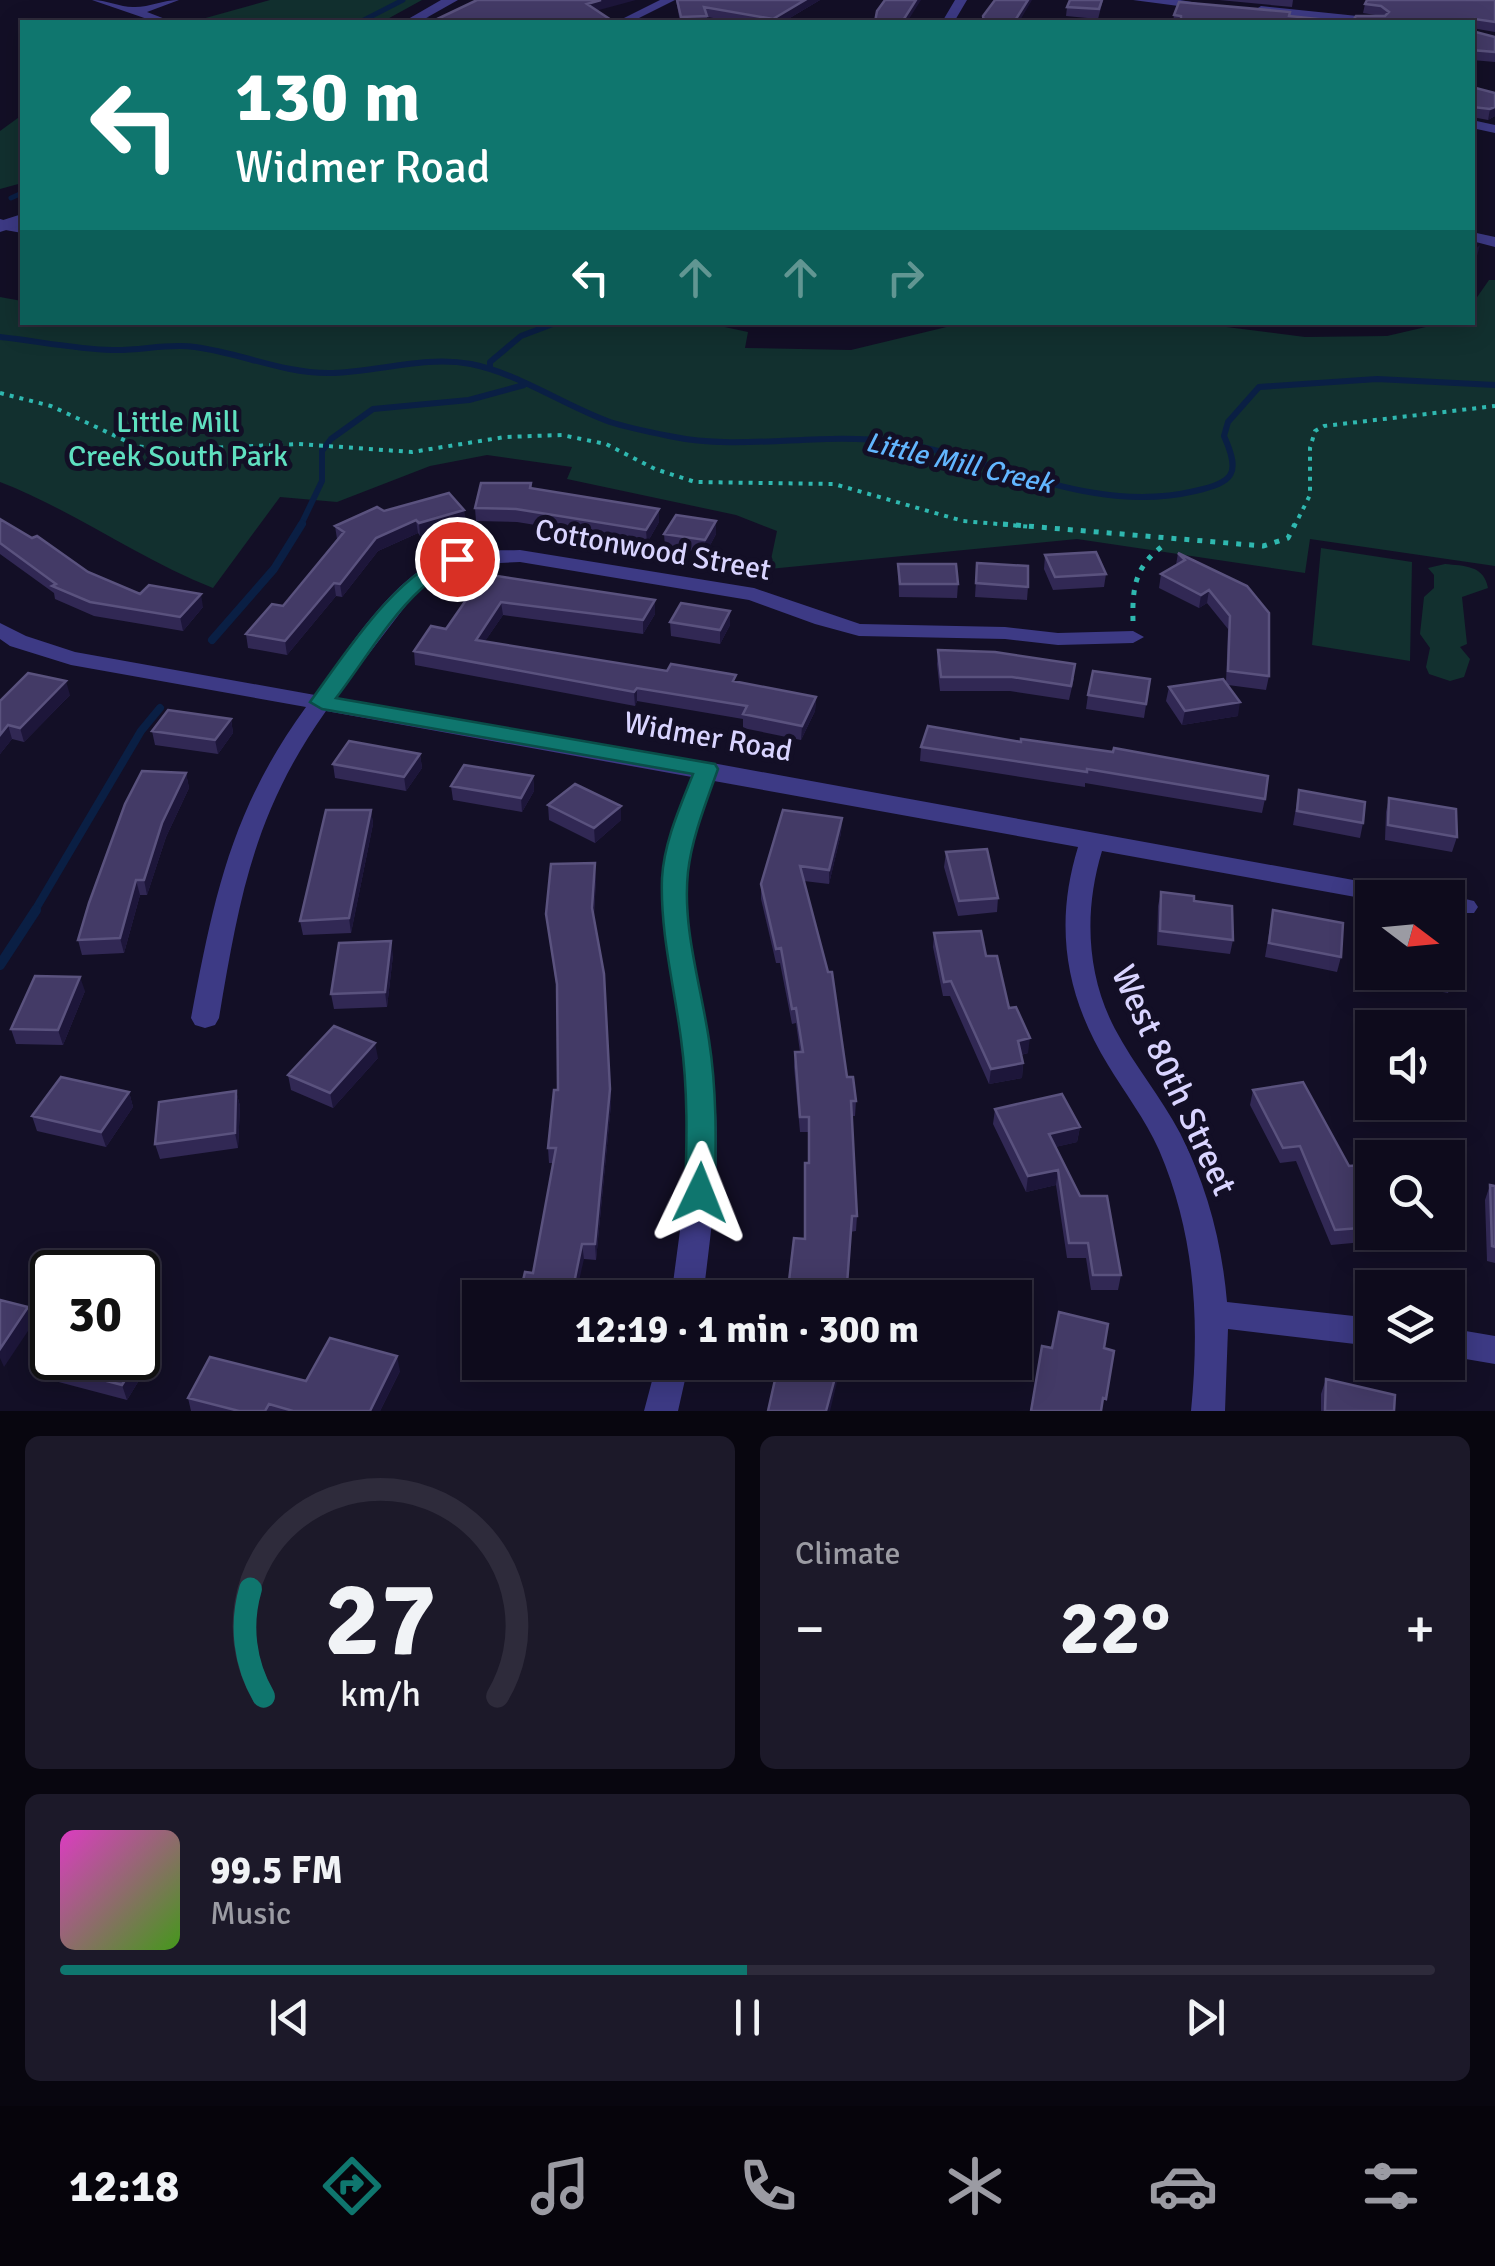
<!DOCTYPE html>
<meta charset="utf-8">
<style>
:root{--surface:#0e0b1c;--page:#1c1929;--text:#f1f3f6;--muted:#9b9ba3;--line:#2e2b3b;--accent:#0f766e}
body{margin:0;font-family:Signika,sans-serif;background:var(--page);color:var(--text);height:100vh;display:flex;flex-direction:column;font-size:38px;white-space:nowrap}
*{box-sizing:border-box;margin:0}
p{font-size:32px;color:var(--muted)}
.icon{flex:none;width:55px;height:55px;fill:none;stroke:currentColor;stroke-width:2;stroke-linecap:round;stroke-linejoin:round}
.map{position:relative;height:1411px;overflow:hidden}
.details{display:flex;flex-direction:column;gap:25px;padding:25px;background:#08060f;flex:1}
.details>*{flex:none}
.hud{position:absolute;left:20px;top:20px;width:1455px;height:305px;border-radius:0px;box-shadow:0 5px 25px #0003,0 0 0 2px var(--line);background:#0f766e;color:#fff;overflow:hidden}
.needle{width:65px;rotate:106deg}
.tools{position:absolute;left:1355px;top:880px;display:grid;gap:20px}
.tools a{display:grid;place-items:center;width:110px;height:110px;border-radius:0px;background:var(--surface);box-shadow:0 5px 25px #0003,0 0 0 2px var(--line);font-size:50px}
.speed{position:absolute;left:30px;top:1250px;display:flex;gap:20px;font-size:50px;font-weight:700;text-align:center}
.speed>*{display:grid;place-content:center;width:130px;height:130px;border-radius:50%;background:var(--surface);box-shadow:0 5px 25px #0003,0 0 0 2px var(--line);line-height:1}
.speed .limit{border:5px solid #111;border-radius:15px;background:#fff;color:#111}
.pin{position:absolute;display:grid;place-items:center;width:85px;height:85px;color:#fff;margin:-42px;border:5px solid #fff;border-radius:50%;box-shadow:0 2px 10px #0007}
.me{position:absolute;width:110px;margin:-55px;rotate:2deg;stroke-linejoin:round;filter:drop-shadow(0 0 8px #0008)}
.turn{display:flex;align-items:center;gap:35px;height:210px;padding:0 50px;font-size:45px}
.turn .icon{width:130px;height:130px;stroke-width:2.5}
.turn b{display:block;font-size:70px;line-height:85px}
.lanes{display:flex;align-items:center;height:95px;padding:0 50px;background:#0003;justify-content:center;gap:50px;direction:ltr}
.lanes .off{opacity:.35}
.big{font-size:75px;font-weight:700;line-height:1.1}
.details .widget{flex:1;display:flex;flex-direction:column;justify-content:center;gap:15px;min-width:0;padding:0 35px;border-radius:15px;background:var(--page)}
.details .dial{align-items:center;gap:0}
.dial svg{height:260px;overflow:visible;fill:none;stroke:var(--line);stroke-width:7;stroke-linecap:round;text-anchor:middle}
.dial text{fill:var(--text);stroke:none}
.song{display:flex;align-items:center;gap:30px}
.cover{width:120px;height:120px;border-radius:15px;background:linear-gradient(135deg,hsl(310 70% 55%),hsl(100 70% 35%))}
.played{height:10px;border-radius:5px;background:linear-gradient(90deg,var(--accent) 50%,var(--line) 50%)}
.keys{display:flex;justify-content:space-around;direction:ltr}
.heat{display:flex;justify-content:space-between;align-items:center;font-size:55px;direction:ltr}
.details .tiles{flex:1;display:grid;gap:25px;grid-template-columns:1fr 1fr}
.widget:last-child{grid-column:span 2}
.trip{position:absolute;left:462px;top:1280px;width:570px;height:100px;border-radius:0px;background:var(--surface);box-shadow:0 5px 25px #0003,0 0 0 2px var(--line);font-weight:700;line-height:100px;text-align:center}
.menu{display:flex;height:160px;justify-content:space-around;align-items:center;background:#06040b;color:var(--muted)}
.menu .icon{width:70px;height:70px}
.menu .on{color:var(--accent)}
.menu b{font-size:45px;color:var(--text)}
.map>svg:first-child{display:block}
</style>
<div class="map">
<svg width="1495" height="1411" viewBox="0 0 1495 1411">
<rect width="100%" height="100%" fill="#130f26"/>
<path fill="#12302f" d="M270 0H422L382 22H209L202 19Z
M22 115V183L0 189V131Z
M1489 280H1495V566L1310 539 1305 573 1077 539 769 569 777 531 736 515 567 479 572 467 487 455 430 466 337 502 280 497 213 588C139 559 75 511 0 482V297L22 301V322H200L240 327 352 322H701L748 332 745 348 851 350 959 324 1187 322 1305 337 1387 336 1443 323 1472 322 1473 303Z
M1321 548 1412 562 1410 661 1312 645Z
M1445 564C1464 566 1484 565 1488 588L1462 597 1467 644 1460 647 1470 659 1464 677 1450 681 1429 674 1426 667 1430 648 1420 634 1424 597 1434 588V575L1428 568Z"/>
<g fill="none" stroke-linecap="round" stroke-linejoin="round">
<path stroke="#0a1f44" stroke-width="5" d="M360 22 403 0
M11 198 22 193"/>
<path stroke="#0a1f44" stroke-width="6" d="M0 337C37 341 75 349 112 350 140 351 168 343 195 347 240 353 283 373 328 373 376 373 423 355 471 364 520 374 563 405 610 422 629 428 649 432 669 436 744 452 819 431 894 442 996 457 1090 516 1195 491 1234 482 1241 474 1224 436L1228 422 1259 387 1377 379 1495 385
M490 369V362L521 336 558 322
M300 527 322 481V451L331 439 373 409 469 400 524 385"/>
<path stroke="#0a1f44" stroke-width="8" d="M212 640 274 569 302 524
M34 912 141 731 160 708"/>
<path stroke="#0a1f44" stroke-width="10" d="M0 965 36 910"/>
<path stroke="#2fb8b0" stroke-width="4" stroke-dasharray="4 6" stroke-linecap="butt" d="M0 393 51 406 137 446 163 450 299 444 412 452 505 437 562 435 606 444 655 469 695 482 834 484 963 521 1033 527
M1294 527 1310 495V448L1315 431 1324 426 1495 406"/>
<path stroke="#2fb8b0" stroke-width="5" stroke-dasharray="5 8" stroke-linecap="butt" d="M1003 524 1263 546 1288 538 1295 524
M1133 621C1132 585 1136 564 1167 543"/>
<path fill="#3d3a85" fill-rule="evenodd" d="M92 0C107 0 122 8 135 7 150 7 163 0 179 0L147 12 173 22H156Z
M660 0H675L631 22H616Z
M955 0H967L954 22H942Z
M1133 0H1180L1215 6 1209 10Z
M1261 6 1377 18 1383 22H1347L1257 13 1255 10Z
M416 16 436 19 438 22H412V17Z
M1472 120 1495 125V133L1472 128Z
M0 219 22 225V233L0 229Z
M1472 232 1495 237V247L1472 241Z
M520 550 754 588 860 624 1005 627 1058 633 1133 631 1144 637 1133 643 1058 645 1005 639 859 636 815 624 749 600 520 562 460 565 436 575 417 591 335 698 707 762 1419 892 1422 898 1372 900 1102 851C1084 910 1086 974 1115 1029 1134 1065 1161 1097 1180 1133 1207 1186 1222 1243 1227 1302L1372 1318V1346L1228 1329 1225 1411H1191C1200 1321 1195 1234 1159 1150 1145 1119 1125 1093 1108 1065 1065 995 1054 925 1078 847L714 781C704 811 689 844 688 877 684 951 712 1037 716 1113 720 1175 710 1237 703 1298H671L685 1193 688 1117 682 1042 663 920 662 874 674 826 692 777 326 711C254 812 239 899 219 1018L215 1025 205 1028 195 1025 191 1018C214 897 231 810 306 707L71 665 10 646 0 639V623L26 636 75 652 315 695C348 649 394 574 449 555 470 548 498 551 520 550Z
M1448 895 1474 901 1478 907 1474 913H1448V898H1440Z
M1448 1328 1495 1336V1364L1448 1356Z
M657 1362H689L678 1411H644Z"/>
<path fill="#3d3a85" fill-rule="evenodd" d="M441 0H458L419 22H403Z
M22 214V225L0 232V221Z"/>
</g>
<path fill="#312854" d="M676 0H820L783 22H739L707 17V22H680Z
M1103 0 1098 19 1066 16 1067 7Z
M1219 0H1293L1292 7Z
M1495 0V32L1472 28V22L1381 16 1363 13 1365 4Z
M1174 15 1289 16 1347 22H1173Z
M1472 31 1495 37V62L1472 60Z
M1472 87 1495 93V116L1488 120 1472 117Z
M531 483 532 488 659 522 647 543 517 522 476 521 475 508Z
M464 510 465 523 420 536 418 533 378 551 342 597 336 596 287 655 248 648 246 634 283 606 337 539 335 526 384 511Z
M0 519 88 572 140 594 203 607 183 631 94 616 55 599 54 593 0 554Z
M664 534H716L706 553 665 547Z
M1178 553 1247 586 1269 676 1266 690 1228 685 1238 716 1182 725 1166 701 1169 687 1226 682 1228 629 1207 603 1199 608 1159 588 1161 574 1176 565Z
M1045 555 1106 574 1104 587 1053 590 1044 569Z
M977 563 1028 587 1027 600 975 597Z
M898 564 958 584 957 598 899 597Z
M484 574 655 600V614L643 634 503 615 485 641 736 682 816 697 815 711 801 740 743 728V719L637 701 635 706 415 665 414 651 446 629Z
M670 622 730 625 720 644 671 636Z
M938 650 1074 678 1069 700 1010 691H940L937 664Z
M1150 679 1144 718 1086 709 1088 695Z
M70 695 24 742 12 739 0 754V701Z
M231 719 233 733 218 754 155 745 152 731Z
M928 726 1265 799 1262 813 1085 783V787L920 761 921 747Z
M420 754 422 768 406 791 335 778 333 764Z
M186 773 189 788 166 837 147 895H140L124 953 82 955 78 940Z
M533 776 534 791 522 812 453 800 451 786Z
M1299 790 1363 823 1360 838 1293 825Z
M1389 798 1457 837 1452 852 1385 840 1386 812Z
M548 805 621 820 595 843 549 820Z
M371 810 373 824 351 933 303 935 300 921Z
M842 818 841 833 829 884 804 881 847 1077 856 1101 855 1116H852L857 1216 856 1231 804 1239 808 1163V1132H800L794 1067 795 1052H800L796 1023 792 1024 780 963H776L761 899V884Z
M946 852 998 898 997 912 958 916 944 867Z
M596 878 594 916 611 1104 596 1260 584 1259 533 1273 553 1163H549L548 1148 558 1090 557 991 546 914Z
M1161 892 1233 940 1230 954 1157 945 1158 906Z
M1273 910 1341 957 1337 972 1265 957Z
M934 933 986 956 1028 1053 1021 1055 1023 1063 1022 1078 989 1084 950 996H943L933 947Z
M393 955 387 1007 334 1009 331 994Z
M1377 972H1448L1453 979 1448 993 1376 979Z
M85 991 63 1045 16 1044 11 1029Z
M378 1058 333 1108 291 1090 288 1075Z
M1253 1090 1349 1166 1372 1188V1232H1387L1385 1240 1331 1245 1296 1161 1280 1163 1250 1105Z
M236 1091 240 1106 238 1148 160 1159 155 1144Z
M129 1092 133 1107 106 1147 37 1131 32 1116Z
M995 1109 1080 1127 1077 1142 1055 1147 1121 1275 1118 1290H1091L1086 1258H1067L1056 1185 1026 1192 993 1124Z
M1490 1185 1495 1186V1263L1487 1261 1485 1200Z
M152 1336 157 1351 127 1400 51 1380 46 1365Z
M400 1371 380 1411H191L188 1398Z
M1326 1379 1394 1411H1321V1394Z"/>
<path fill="#1d163a" d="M601 0H636L588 13 587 4Z
M805 0H820L783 22H773V19Z
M916 0H921L907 22H902Z
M1028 0H1032L1019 22H1014Z
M1495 107V116L1488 120 1490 109Z
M1480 245 1477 256 1472 260V251Z
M659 509V522L647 543 646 530Z
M464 510 465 523 420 536 419 523Z
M416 520 418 533 378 551 342 597 340 584 376 538Z
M716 521V534L706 553 705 540Z
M334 583 336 596 287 655 285 641Z
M1209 590 1207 603 1199 608 1201 595Z
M201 594 203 607 183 631 180 617Z
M655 600V614L643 634V620Z
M501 602 503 615 477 653 476 640Z
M730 611V625L720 644V630Z
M66 681 70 695 24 742 20 728Z
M637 688V701L635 706 634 692Z
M816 697 815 711 801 740 802 726Z
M1240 702 1238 716 1182 725 1185 711Z
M231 719 233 733 218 754 215 740Z
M8 725 12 739 0 754V735Z
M420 754 422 768 406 791 404 777Z
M186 773 189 788 166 837 147 895 144 880 162 823Z
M533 776 534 791 522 812 521 798Z
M621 806V820L595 843 594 828Z
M371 810 373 824 351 933 349 918Z
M842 818 841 833 829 884V870Z
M595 863 596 878 593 923 592 908Z
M136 880 140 895 124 953 120 938Z
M391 941 393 955 387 1007 385 992Z
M604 974 611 1104 596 1260 595 1244Z
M80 977 85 991 63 1045 58 1030Z
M1030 1038 1028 1053 1016 1056 1018 1041Z
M375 1043 378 1058 333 1108 330 1093Z
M1023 1063 1022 1078 989 1084 991 1069Z
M236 1091 240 1106 238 1148 235 1133Z
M129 1092 133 1107 106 1147 101 1132Z
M1080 1127 1077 1142 1047 1149 1049 1134Z
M1058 1170 1056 1185 1026 1192 1028 1176Z
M582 1244 584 1259 575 1298H571Z
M28 1307 34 1322 4 1367 0 1358V1349Z
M152 1336 157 1351 127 1400 122 1385Z
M397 1356 400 1371 380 1411H370Z
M839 1363 838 1378 830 1411H826Z"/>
<path fill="#433a66" stroke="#5a527e" stroke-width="2.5" d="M477 0H601L587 4 611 20 583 21 587 22H431Z
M677 0H805L773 19 704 7 707 16 681 17Z
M885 0H916L902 22H875L877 11Z
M995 0H1028L1014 22H984L983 16Z
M1070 0H1102L1099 9 1067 7Z
M1367 0H1495V22L1475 19 1472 25V22H1352L1356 16H1385L1389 12 1381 6 1365 4Z
M1179 2 1290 12 1289 16 1347 22H1181V16L1174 15Z
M1472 31 1495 37V52L1472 50Z
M1472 87 1495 93V107L1490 109 1472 107Z
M481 483H531L530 488 659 509 646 530 516 509 475 508Z
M449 493 464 510 419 523 416 520 376 538 340 584 334 583 285 641 246 634 272 604 283 606 344 532 335 526 377 507 384 511Z
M676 515 716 521 705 540 664 534Z
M0 519 32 538 37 536 88 572 140 594 149 585 201 594 180 617 90 602 52 586 56 584 0 543Z
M1096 552 1106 574 1055 577 1045 555Z
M1178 553 1247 586 1269 613V676L1228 671 1230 616 1209 590 1201 595 1161 574 1185 560Z
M977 563 1028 566V587L976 583Z
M898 564H956L958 584H900Z
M484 574 655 600 643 620 501 602 476 640 667 671 671 664 736 675 733 681 816 697 802 726 743 714 747 706 637 688 634 692 414 651 431 626 446 629Z
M681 603 730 611 720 630 670 622Z
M938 650 995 652 1075 664 1071 686 1012 677H941Z
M1093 671 1150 679 1146 704 1088 695Z
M28 673 66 681 20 728 8 725 0 735V701Z
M1223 679 1240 702 1185 711 1169 687Z
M168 710 231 719 215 740 152 731Z
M928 726 1021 742V739L1113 752 1114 748 1268 776 1265 799 1087 769V772L921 747Z
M349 741 420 754 404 777 333 764Z
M464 765 533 776 521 798 451 786Z
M142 771 186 773 162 823 144 880H136L120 938 78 940 89 903 125 804Z
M575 784 621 806 594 828 548 805Z
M1299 790 1365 802 1363 823 1297 811Z
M1389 798 1456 809 1457 837 1388 825Z
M326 810H371L349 918 300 921Z
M783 810 842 818 829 870 800 866 828 972H832L847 1077H853L856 1101H851L857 1216H852L846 1298H787L794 1238 805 1239V1163H809V1117H800L795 1052H803L796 1008 792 1009 781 948 776 949 761 884Z
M987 849 998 898 959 901 946 852Z
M595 863 592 908 604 974 610 1089 595 1244H582L571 1298H519L525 1272 533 1273 556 1148H548L554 1090H558L557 984 546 914 551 864Z
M1161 892 1194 896V901L1232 906 1233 940 1160 931Z
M1273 910 1343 923 1341 957 1269 943Z
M981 931 986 956H997L1009 1008 1016 1007 1030 1038 1018 1041 1023 1063 991 1069 951 981 944 982 934 933Z
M391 941 385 992 331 994 339 943Z
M1448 942 1453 943V979L1422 972H1448Z
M35 976 80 977 58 1030 11 1029Z
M334 1026 375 1043 330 1093 288 1075Z
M61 1077 129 1092 101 1132 32 1116Z
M1303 1082 1349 1166 1362 1165 1372 1188V1227L1335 1230 1300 1146 1283 1148 1253 1090Z
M236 1091 235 1133 155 1144 159 1102Z
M1062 1094 1080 1127 1049 1134 1080 1196H1107L1121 1275H1093L1088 1243H1069L1058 1170 1028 1176 995 1109Z
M1490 1185 1495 1186V1247L1492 1246Z
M0 1300 28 1307 0 1349Z
M1059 1312 1108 1324 1104 1348 1114 1351 1106 1399 1103 1398 1101 1411H1031L1042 1346 1052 1348Z
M138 1333 152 1336 122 1385 46 1365 52 1355V1358H138Z
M330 1338 397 1356 370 1411H293L269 1404 265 1411H239L188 1398 210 1357 306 1381Z
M779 1362 839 1363 826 1411H768Z
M1326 1379 1395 1395 1394 1411H1325Z"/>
<path fill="#0f766e" stroke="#0a4d48" stroke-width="2.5" d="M457 553 467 559C455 571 435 576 421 589 388 619 363 663 336 698L715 764 718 769C706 803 692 837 688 872 682 927 701 986 709 1040 717 1091 716 1141 715 1193L711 1202 700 1205 689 1202 685 1193C687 1141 688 1090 681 1039 674 985 660 932 662 878 664 842 680 807 693 774L322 709 310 702C345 654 399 568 457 553Z"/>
<g text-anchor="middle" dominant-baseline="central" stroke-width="10" stroke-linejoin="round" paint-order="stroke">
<g font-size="28" font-style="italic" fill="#62b6ff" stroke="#130f26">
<text transform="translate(959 463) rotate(13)">Little Mill Creek</text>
</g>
<g font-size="30" fill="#5fe0c0" stroke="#130f26">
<text x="178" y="422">Little Mill<tspan x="178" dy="34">Creek South Park</tspan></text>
</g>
<g font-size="30" fill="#d9d4ff" stroke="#130f26">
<text transform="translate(653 550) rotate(10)">Cottonwood Street</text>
<text transform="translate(708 737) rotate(10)">Widmer Road</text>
</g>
<g font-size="35" fill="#d9d4ff" stroke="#130f26">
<text transform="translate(1174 1080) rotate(65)">West 80th Street</text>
</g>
</g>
</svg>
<div class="tools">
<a><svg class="needle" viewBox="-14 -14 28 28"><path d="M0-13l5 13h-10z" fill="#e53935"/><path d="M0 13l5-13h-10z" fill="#9b9ba3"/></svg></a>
<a><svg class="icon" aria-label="sound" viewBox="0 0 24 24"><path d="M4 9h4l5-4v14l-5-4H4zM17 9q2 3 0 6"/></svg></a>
<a><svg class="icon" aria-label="search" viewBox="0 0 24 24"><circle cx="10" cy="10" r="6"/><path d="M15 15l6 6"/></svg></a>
<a><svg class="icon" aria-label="layers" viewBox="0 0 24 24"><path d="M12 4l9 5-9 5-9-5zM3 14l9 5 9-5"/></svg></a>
</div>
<div class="speed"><div class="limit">30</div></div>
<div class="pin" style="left:457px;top:559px;background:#d93025"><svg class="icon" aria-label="arrive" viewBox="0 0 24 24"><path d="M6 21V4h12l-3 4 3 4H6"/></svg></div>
<svg class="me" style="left:700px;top:1193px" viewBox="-20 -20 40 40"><path d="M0-17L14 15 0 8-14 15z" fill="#0f766e" stroke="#fff" stroke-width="4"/></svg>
<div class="trip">12:19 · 1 min · 300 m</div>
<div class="hud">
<div class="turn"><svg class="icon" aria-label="left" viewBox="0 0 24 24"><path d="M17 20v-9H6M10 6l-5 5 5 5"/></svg><div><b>130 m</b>Widmer Road</div></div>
<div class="lanes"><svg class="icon" aria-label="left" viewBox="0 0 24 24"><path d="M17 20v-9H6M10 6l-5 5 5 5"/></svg><svg class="icon off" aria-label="ahead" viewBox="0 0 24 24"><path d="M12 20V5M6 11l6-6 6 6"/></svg><svg class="icon off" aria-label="ahead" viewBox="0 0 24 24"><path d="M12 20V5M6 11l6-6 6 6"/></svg><svg class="icon off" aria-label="right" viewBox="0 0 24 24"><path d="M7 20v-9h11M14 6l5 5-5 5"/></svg></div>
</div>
</div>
<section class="details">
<div class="tiles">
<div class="widget dial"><svg viewBox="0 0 100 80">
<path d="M14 69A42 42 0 1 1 86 69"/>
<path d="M14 69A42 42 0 0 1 10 36" stroke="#0f766e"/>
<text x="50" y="56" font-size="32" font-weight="700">27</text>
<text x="50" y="72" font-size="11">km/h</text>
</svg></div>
<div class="widget"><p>Climate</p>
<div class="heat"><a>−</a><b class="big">22°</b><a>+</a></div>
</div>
<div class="widget">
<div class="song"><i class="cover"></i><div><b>99.5 FM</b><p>Music</p></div></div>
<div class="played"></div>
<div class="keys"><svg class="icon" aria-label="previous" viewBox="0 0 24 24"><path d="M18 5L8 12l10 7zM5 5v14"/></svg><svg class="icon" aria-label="pause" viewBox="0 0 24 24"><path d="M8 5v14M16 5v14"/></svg><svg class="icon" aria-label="next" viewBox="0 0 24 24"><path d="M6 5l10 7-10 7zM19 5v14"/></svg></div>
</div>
</div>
</section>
<nav class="menu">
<b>12:18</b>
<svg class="icon on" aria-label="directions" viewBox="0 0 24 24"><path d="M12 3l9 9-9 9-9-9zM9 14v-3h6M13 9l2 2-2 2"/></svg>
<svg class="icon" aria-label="music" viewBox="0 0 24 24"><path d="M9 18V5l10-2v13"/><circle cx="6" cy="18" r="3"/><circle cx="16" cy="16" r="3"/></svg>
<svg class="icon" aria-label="phone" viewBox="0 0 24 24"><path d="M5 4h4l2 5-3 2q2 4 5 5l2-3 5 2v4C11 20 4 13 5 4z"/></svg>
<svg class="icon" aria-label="climate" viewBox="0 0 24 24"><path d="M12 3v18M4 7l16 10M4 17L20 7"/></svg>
<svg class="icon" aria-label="car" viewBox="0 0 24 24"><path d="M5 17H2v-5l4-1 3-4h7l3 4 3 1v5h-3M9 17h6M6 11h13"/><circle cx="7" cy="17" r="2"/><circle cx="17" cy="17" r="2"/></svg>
<svg class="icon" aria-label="filters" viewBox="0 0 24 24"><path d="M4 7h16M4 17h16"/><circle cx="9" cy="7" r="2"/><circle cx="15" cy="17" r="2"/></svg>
</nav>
